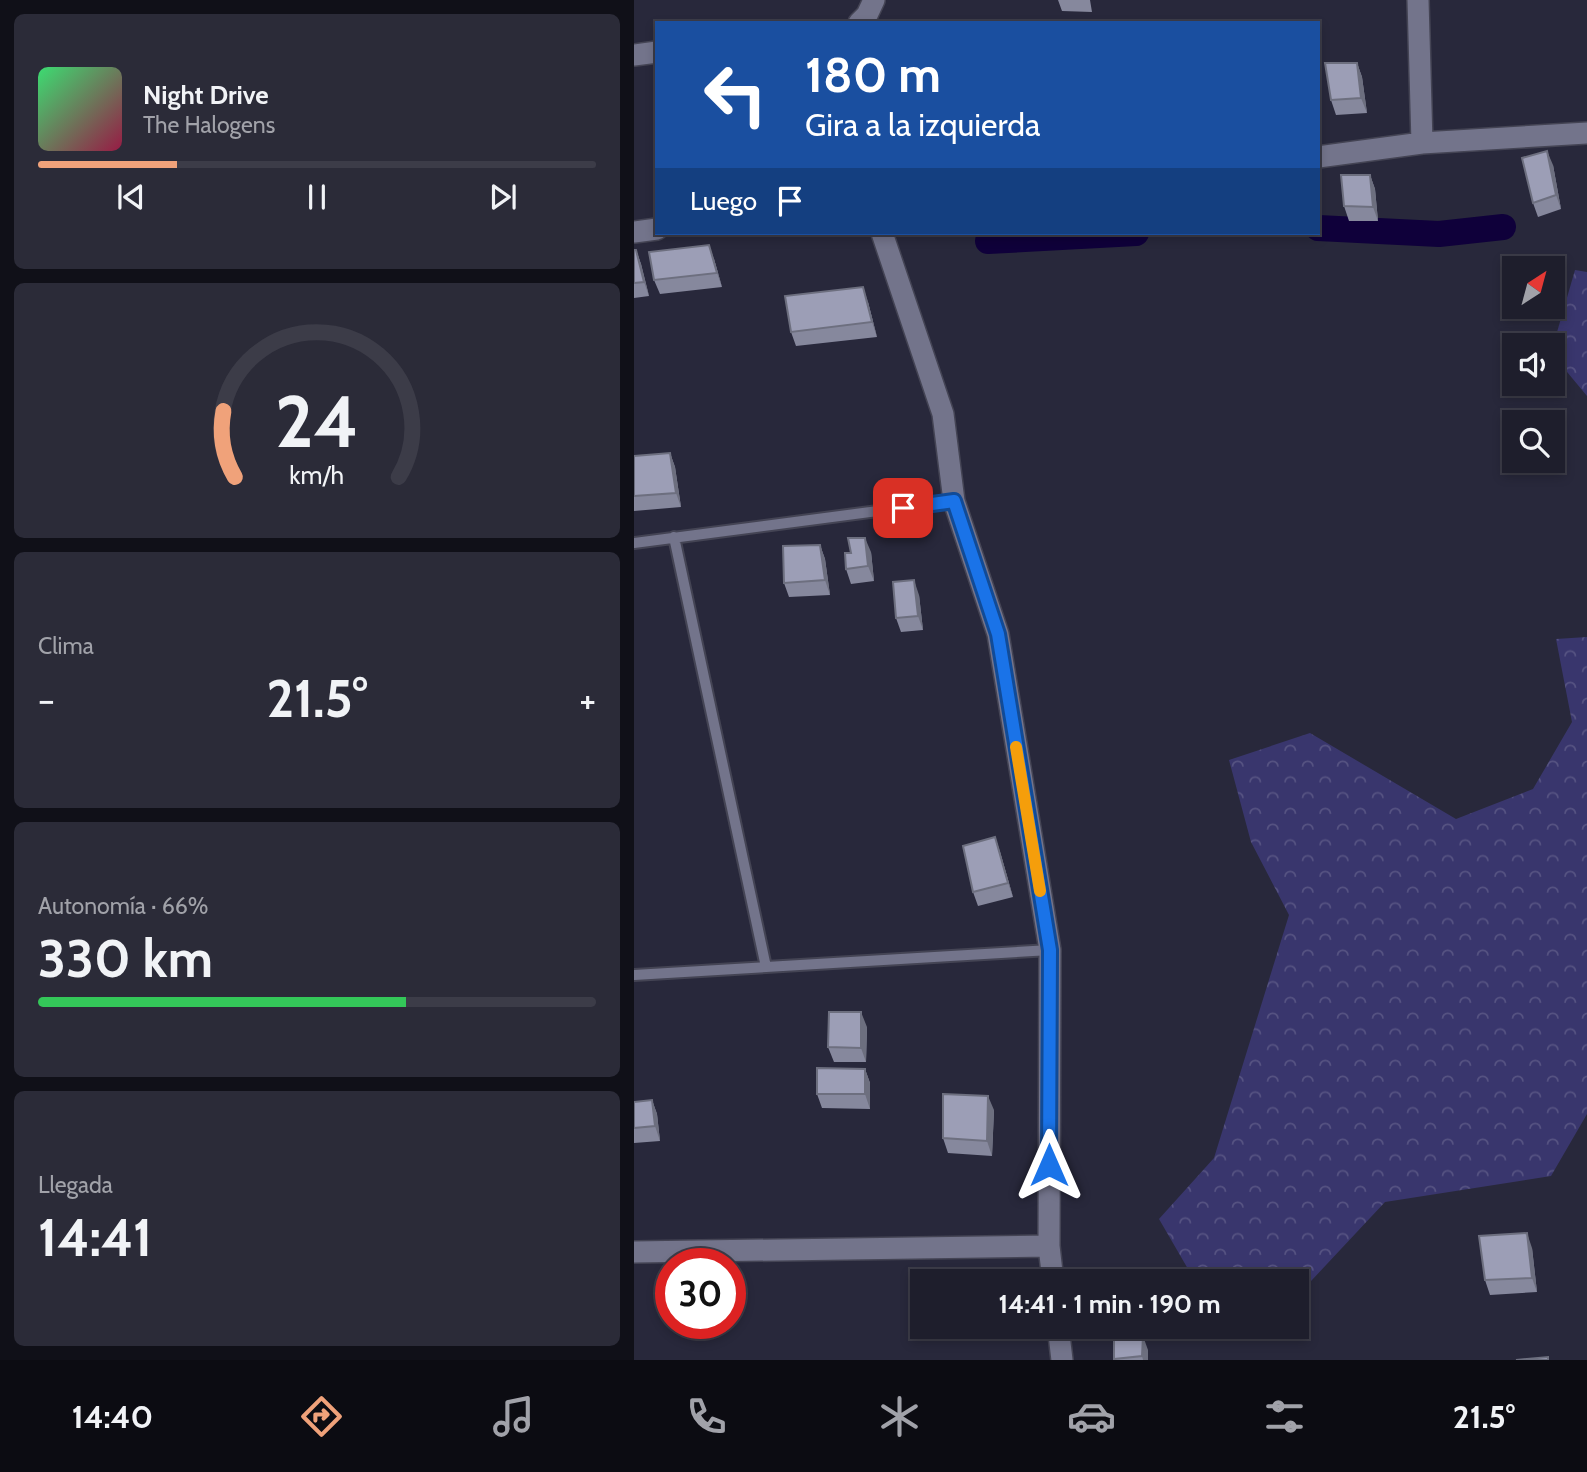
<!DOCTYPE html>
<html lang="es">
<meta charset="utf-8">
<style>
:root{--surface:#1e1e2c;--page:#2b2b38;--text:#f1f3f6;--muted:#a1a2a9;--line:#3c3c48;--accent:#f0a27a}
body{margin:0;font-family:Cabin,sans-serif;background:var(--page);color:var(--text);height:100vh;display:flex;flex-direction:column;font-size:26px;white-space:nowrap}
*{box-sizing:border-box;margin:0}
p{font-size:23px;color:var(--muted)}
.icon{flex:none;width:38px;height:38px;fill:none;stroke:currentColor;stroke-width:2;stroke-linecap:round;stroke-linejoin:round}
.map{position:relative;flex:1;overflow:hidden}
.sheet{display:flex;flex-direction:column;gap:14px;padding:14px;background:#101018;width:634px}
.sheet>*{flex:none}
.guide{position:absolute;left:21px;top:21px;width:665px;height:214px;border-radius:0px;box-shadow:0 4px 10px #0003,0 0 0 2px var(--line);background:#1a4fa0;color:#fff;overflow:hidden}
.needle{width:46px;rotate:36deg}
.fabs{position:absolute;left:868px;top:256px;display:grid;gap:14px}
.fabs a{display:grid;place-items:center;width:63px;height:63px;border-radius:0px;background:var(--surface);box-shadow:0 4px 10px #0003,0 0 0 2px var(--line);font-size:35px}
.speed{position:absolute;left:21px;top:1248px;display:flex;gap:14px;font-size:35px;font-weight:700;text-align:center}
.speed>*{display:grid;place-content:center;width:91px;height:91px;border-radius:50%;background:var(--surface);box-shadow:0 4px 10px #0003,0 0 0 2px var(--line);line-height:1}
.speed .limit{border:10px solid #d22;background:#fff;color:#111}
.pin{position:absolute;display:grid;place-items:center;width:60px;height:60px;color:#fff;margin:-30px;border-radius:14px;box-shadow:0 4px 10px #0006}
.me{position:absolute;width:77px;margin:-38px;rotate:0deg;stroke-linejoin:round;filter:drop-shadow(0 0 5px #0008)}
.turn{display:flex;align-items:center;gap:24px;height:147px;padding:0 35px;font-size:32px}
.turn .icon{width:91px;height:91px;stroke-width:2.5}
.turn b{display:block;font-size:49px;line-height:60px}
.then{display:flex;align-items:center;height:66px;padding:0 35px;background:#0003;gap:14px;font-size:26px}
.big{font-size:52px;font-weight:700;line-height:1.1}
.sheet .widget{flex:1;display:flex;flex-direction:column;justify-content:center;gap:10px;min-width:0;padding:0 24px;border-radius:10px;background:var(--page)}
.sheet .dial{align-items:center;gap:0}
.dial svg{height:182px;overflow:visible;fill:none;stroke:var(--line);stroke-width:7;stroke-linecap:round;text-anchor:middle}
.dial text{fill:var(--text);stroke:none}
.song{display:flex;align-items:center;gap:21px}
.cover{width:84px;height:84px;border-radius:10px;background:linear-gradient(135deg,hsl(140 70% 55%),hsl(340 70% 35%))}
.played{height:7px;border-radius:4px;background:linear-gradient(90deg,var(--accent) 25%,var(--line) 25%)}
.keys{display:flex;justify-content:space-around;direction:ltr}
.heat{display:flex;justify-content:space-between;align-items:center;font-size:38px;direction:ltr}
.charge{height:10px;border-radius:5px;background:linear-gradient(90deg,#34c759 66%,var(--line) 0)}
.trip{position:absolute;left:276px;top:1269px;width:399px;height:70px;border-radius:0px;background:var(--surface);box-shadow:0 4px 10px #0003,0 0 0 2px var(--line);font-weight:700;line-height:70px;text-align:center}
.tabs{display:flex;height:112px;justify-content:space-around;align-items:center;background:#0c0c12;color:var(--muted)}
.tabs .icon{width:49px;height:49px}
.tabs .on{color:var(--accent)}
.tabs b{font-size:32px;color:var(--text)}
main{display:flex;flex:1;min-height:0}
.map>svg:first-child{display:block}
</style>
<main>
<section class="sheet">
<div class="widget">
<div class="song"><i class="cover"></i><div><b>Night Drive</b><p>The Halogens</p></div></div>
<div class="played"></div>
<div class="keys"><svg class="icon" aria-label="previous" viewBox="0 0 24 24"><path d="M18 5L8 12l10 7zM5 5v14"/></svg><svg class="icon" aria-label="pause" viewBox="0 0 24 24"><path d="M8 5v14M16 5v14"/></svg><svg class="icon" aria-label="next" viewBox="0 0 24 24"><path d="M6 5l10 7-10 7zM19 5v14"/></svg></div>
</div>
<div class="widget dial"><svg viewBox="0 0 100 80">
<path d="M14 69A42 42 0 1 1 86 69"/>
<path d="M14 69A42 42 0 0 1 9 40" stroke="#f0a27a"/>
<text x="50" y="56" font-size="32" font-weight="700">24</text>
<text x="50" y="72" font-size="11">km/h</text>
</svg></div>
<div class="widget"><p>Clima</p>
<div class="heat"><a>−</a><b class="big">21.5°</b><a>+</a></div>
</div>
<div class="widget"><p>Autonomía · 66%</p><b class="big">330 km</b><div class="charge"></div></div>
<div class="widget"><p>Llegada</p><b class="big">14:41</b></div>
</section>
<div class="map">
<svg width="954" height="1360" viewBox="0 0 954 1360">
<defs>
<pattern id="forest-crowns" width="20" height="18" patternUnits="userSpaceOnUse" patternTransform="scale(1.75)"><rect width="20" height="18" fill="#39366d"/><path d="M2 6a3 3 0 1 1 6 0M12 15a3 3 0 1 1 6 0" fill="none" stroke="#565382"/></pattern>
</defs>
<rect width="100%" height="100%" fill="#28283b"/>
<path fill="url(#forest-crowns)" d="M941 270 953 272V396L919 355V346Z
M953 637V1114L917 1176 751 1202 663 1296V1281H561L525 1219 580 1158 655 915 617 842 595 760 676 733 822 819 899 789 938 722 922 639Z"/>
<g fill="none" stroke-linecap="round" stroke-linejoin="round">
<path stroke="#0f003a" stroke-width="26" d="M684 228 805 234 869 227
M354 241 502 233"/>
<g stroke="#444454" stroke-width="14">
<path id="lane" d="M40 537 132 967
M0 543 320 501
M0 975 416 950"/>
</g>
<g stroke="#444454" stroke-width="24">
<path id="street" d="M784 0 788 143 954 133
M225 23 233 15 240 0
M0 55 23 52
M684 157 788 143
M0 232 23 229
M248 233 309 414 320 501 364 634 416 950 415 1246 419 1281
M0 1252 415 1246
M424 1326 428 1360"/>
</g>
<use href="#lane" stroke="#73748b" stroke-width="10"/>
<use href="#street" stroke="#73748b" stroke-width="21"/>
</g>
<path fill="#86889d" d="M424 0H456L458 12 428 11Z
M723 63 728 77 733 113 702 115 697 100Z
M919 165 927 209 904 217 899 203Z
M736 175 741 189 744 221H715L710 206Z
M0 250H2L7 264 15 296 0 298Z
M80 259 88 287 26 294 20 280Z
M234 302 243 337 162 346 157 332Z
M36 453 41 467 47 507 0 511V456Z
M186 545 191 559 196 595 155 597 150 583Z
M237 552 240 581 217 584 212 569Z
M285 595 289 630 267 632 262 618Z
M361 837 366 852 379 897 344 906 339 892Z
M233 1027 232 1062H200L194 1047Z
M231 1069 236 1083V1109L188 1108 183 1094Z
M18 1100 23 1114 26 1141 0 1143V1102Z
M360 1110 358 1156 314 1153 309 1138Z
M898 1248 903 1292 856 1295 851 1280Z
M514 1350V1360H480V1359Z"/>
<path fill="#6d6f7f" d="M723 63 728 77 733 113 727 98Z
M913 151 919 165 927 209 922 195Z
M736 175 741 189 744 221 739 207Z
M75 245 80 259 88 287 83 273Z
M2 250 7 264 15 296 10 282Z
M229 287 234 302 243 337 238 322Z
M36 453 41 467 47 507 42 493Z
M231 538 237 552 240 581 234 566Z
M186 545 191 559 196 595 191 580Z
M280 580 285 595 289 630 284 616Z
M361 837 366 852 379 897 374 883Z
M227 1012 233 1027 232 1062 227 1048Z
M231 1069 236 1083V1109L231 1094Z
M354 1096 360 1110 358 1156 353 1141Z
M18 1100 23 1114 26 1141 21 1126Z
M893 1233 898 1248 903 1292 898 1278Z
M509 1336 514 1350V1360H509L508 1356Z"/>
<path fill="#9c9eb6" stroke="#6d6f7f" stroke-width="2" d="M691 63H723L727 98 697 100Z
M913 151 922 195 899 203 888 158Z
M707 175H736L739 207 710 206Z
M75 245 83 273 20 280 15 252Z
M0 250H2L10 282 0 283Z
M229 287 238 322 157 332 151 296Z
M36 453 42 493 0 496V456Z
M214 538H231L234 566 212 569 211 553H217Z
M186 545 191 580 150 583 149 546Z
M280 580 284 616 262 618 259 582Z
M361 837 374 883 339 892 329 846Z
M195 1012H227V1048L194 1047Z
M183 1068 231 1069V1094H183Z
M309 1094 354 1096 353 1141 309 1138Z
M18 1100 21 1126 0 1128V1102Z
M893 1233 898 1278 851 1280 845 1236Z
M480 1336H509L508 1356 480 1359Z
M914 1357V1360H882Z"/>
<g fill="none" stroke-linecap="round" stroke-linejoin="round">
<g stroke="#114b97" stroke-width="18">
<path id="route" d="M269 508 320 501 364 634 416 950 415 1165"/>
</g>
<use href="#route" stroke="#1a73e8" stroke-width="12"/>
<path stroke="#f59e0b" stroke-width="12" d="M382 747 406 891"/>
</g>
</svg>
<div class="fabs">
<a><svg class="needle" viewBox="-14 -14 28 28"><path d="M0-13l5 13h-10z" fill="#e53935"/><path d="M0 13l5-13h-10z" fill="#a1a2a9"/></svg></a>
<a><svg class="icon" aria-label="sound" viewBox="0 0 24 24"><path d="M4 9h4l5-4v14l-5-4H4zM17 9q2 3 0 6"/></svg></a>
<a><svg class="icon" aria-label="search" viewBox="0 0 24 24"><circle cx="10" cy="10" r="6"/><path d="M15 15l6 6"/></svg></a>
</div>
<div class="speed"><div class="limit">30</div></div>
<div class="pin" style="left:269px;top:508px;background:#d93025"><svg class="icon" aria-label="arrive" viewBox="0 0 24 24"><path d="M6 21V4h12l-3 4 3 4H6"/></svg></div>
<svg class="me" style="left:415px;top:1165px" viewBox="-20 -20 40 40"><path d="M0-17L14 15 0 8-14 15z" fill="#1a73e8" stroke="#fff" stroke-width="4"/></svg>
<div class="trip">14:41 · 1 min · 190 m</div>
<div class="guide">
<div class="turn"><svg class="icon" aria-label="left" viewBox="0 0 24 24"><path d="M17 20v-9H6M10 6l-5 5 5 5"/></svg><div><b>180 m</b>Gira a la izquierda</div></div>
<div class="then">Luego<svg class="icon" aria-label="arrive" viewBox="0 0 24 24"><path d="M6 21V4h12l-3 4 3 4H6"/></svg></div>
</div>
</div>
</main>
<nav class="tabs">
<b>14:40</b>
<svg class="icon on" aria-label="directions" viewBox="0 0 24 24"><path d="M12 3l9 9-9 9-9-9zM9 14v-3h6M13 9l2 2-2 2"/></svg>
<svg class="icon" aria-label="music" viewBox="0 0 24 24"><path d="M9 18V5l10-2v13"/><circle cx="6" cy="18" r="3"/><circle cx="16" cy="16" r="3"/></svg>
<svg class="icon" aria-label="phone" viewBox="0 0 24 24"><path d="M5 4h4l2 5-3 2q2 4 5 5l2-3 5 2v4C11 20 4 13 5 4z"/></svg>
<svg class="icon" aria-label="climate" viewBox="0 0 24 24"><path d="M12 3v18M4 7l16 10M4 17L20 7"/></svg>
<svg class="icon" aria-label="car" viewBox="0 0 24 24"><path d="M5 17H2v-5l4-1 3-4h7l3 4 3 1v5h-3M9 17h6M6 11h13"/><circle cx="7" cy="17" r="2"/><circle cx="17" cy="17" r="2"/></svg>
<svg class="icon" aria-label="filters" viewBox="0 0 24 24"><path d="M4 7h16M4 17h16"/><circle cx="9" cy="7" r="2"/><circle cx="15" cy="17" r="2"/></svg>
<b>21.5°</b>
</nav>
